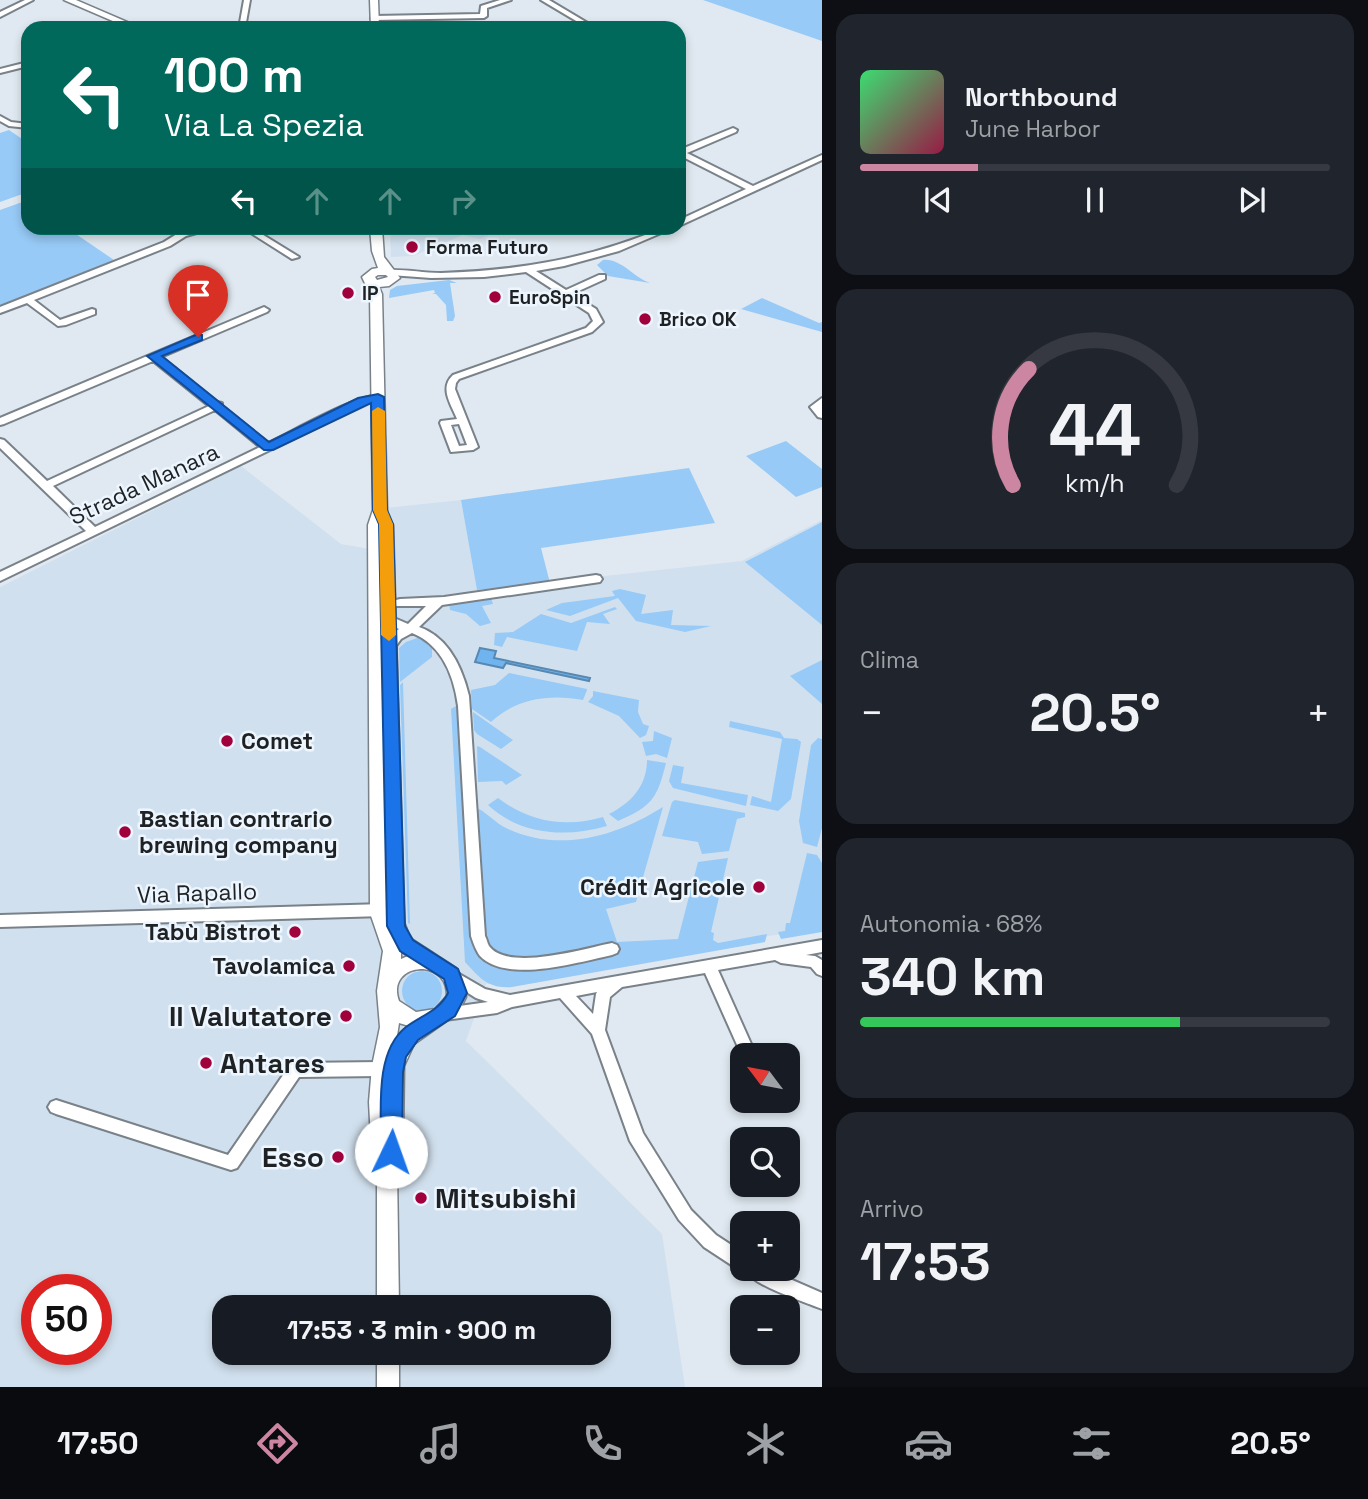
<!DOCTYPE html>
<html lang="it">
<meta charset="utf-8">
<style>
:root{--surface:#171b24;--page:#20242c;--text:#f1f3f6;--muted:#9ea1a6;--line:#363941;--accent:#cd86a2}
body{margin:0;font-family:"Space Grotesk",sans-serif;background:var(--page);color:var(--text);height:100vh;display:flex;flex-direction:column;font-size:26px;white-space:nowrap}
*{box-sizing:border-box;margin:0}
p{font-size:23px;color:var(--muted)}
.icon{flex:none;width:38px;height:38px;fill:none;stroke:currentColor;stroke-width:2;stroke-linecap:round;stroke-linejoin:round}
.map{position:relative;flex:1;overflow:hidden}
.sheet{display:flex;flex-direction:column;gap:14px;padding:14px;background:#0d0f14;width:546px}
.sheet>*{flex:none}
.hud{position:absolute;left:21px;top:21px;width:665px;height:214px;border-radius:21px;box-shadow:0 4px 10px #0003;background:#00695c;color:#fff;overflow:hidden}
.needle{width:46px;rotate:302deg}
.controls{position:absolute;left:730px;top:1043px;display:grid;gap:14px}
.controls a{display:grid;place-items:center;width:70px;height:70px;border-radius:14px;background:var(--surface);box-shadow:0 4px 10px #0003;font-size:35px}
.speed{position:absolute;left:21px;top:1274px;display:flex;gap:14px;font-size:35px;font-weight:700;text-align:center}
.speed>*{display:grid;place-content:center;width:91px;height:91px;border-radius:50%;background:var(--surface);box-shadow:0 4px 10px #0003;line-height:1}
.speed .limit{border:10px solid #d22;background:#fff;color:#111}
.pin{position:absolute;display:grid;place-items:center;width:60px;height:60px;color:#fff;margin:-72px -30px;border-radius:50% 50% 50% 0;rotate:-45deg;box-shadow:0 0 7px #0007}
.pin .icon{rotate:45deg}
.me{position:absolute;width:77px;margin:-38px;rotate:3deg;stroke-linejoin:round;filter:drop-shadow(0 0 5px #0008)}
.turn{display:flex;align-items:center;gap:24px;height:147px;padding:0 28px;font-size:32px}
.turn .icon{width:91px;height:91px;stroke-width:2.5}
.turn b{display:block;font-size:49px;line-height:60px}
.lanes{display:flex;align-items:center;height:66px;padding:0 28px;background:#0003;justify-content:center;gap:35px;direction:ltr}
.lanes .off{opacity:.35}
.big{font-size:52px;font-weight:600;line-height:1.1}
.sheet .widget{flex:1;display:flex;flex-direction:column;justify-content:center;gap:10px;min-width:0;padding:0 24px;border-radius:21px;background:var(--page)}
.sheet .dial{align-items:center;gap:0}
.dial svg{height:182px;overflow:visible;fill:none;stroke:var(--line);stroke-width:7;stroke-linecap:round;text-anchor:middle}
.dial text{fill:var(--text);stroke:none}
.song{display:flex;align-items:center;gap:21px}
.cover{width:84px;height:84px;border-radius:10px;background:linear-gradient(135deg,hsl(140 70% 55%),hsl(340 70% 35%))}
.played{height:7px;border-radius:4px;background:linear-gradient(90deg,var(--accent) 25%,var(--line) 25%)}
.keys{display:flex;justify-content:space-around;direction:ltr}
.heat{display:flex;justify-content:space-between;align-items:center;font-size:38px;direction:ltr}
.charge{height:10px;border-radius:5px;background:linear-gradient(90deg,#34c759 68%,var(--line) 0)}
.trip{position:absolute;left:212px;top:1295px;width:399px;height:70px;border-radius:21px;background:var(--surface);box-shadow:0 4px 10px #0003;font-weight:600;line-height:70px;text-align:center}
.tabs{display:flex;height:112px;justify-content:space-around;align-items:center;background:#090b0e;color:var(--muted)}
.tabs .icon{width:49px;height:49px}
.tabs .current{color:var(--accent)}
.tabs b{font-size:32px;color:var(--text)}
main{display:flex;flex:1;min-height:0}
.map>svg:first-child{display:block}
</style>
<main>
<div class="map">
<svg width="822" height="1387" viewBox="0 0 822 1387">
<rect width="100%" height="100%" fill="#e0e9f1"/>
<path fill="#d1e0ee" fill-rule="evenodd" d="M390 228H495L500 231 479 239 463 235 413 256 391 257Z
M241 466 341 544 376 550V509L461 500 477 590 742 561 822 520V927L486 984 466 1041 662 1234 685 1387H0V587ZM37 1290H96V1349H37ZM224 1307H598V1353H224Z"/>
<path fill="#97caf6" d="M703 0H822V41Z
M9 130 28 143V192L0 202V133Z
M28 200V228H67L114 260 0 306V210Z
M603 260C621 258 634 278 650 283L608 276 597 265Z
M449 280 457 283H450L455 316 453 321H447L446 305 436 294H432L435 293 434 290 389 298 390 290 397 286Z
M762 298 819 323 822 322V332L741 309Z
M786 441 822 469V487L796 497 746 456Z
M689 468 715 523 541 548 550 583 477 590 461 500Z
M822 522V625L745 562Z
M620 589 646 595 641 614 673 610 671 625 711 626 685 632 636 621 618 598 570 616 546 610 562 603 615 596 612 591Z
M491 598 493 604 482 606 491 623 480 626 466 614 450 610 449 604Z
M615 607 617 609 603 614 610 624 587 622 577 651 507 637 502 647 494 645 495 633 513 632 541 614 571 623Z
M423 636 432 647V657L400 682 399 648 406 642Z
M822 660V704L790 676Z
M509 673 587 689V690L583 700C550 694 517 698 491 722L472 709 471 690 495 685Z
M403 682 410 924 408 923 400 685Z
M593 691 639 700 638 712 643 724 649 726 646 735 640 738 619 716 588 702 593 696Z
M456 706 459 708 472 939C485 992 577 960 614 953L610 944 518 960 491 950 484 939 476 812 479 809C488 814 496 823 506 828 559 853 615 837 663 807L636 902 606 909 617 942 678 939 698 862 728 858 711 932 714 933 713 940 718 943 767 934 765 942 512 987C488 989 480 978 465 962L451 709Z
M473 712 513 740 501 749 477 734 474 730Z
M730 721 780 732 784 738 797 739 801 742 791 799 778 811 750 805 752 796 771 802 782 739 729 727Z
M654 731 672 738 667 758 656 754 646 756 642 742 653 741Z
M818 738 822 739V828L817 847 803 843 799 821 811 745Z
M477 746 480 747 522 775 506 785 502 781 478 782Z
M647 760 666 763C657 799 652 806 618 821L609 814C631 803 647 786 647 760Z
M673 765 684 767 681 783 748 795 746 806 673 788 669 781Z
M498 798C529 822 566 828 603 817L607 826C566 838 520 835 488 805Z
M675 800 745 813V817L737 819 729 851 702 854 698 842 662 836 672 802Z
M807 853 817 855 822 863V932L781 939 778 932 785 931 786 923H790Z
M402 991a20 20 0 1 1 40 0a20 20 0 1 1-40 0Z"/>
<path fill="#6fb4ee" stroke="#5788b2" stroke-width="2" d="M480 648 496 651 494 658 590 678 589 681 506 663 503 668 475 662Z"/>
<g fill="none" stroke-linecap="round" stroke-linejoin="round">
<g stroke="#798189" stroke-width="4">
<path id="minor" d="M25 0H33L0 17V12Z
M244 0H250L245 28H239Z
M500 0H511L487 8V16L484 18 374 20 371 18 374 16 480 14 481 6Z
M541 0H549L596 28H588Z
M28 62V66L0 73V69Z
M0 116 11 122 28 124V128L9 126 0 121Z
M733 128 737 130 736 132 687 153 753 186 822 155V160L679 226V220L746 189 679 155V150Z
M201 228H214L186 236 170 246 34 300 60 320 92 309 95 310V314L66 325 58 326 27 303 0 313V307L164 242 180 232Z
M243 228H252L299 257 292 259Z
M663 228H673L619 251 564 266 536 271 566 290 599 275H605V279L572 294 596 309 603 322 592 332 459 379 456 383 455 389 478 447 473 450 451 452 440 423 441 421 457 419C451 404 439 388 453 375L586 328 593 321 589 313 526 272 484 277 431 278 390 275 387 274V270C404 269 423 273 441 273 523 270 587 259 663 228ZM459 424 467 445 459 446 451 425Z
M264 307 269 310 267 312 161 357 217 402 222 403V406L268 443C292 432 359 393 382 395V399L367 403 0 581V572L86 531 0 448V439L4 440 47 481 209 406 153 361 4 424 0 425V418ZM215 410 260 447 95 527 53 486Z
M822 398V418L818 417 810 407Z
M596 575 600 576 602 579 600 582 442 605 419 627C448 637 462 667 469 696L485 936C487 939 487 943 489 946 508 972 586 948 612 943L617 945 619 949 617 953 612 955C579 962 507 984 480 956 476 951 473 942 471 936L458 706C454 676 442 645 412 633L401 639 393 650H385L383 647 389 636 399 629 385 623 379 618 385 614 408 624 426 606H396L394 603 396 600 400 599 444 597Z
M384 904 389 906 391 910 389 914 384 916 0 927V915Z
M822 940V952L806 955 815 956 822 960V976L817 974 811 967 781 963 775 960 718 970 756 1055 742 1056 705 973 622 987 610 997 605 1030 643 1133 691 1210 716 1235 742 1252V1269H767L822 1293V1309C805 1302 751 1285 744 1269L736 1268 704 1247 679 1220 630 1141 592 1034 560 998 512 1007 497 1013 445 1020 440 1018 438 1014 440 1010 445 1008 488 1002 476 998 449 981 447 977 449 973 454 971 485 989 510 995ZM597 992 596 994 593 1014 576 996Z
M381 1062 386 1064 389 1069 386 1074 381 1076 299 1077 237 1168 231 1170 56 1114 51 1112 48 1107 51 1102 56 1100 228 1155 290 1065 295 1063Z"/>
</g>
<g stroke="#798189" stroke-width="3">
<path id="major" d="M64 0H76L141 28H129Z
M370 0H378L379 28H371Z
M370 228H382L384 257 400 278 389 286 379 287 382 294 387 510 383 521 391 522 393 525 404 922 410 938 456 968 466 985V997L458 1013 414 1044 404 1066 403 1139 397 1168 399 1307H377V1166L371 1140 369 1102 372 1066 380 1027 377 991 383 951 370 913 368 525 373 510 370 294 362 277 372 269 378 268 372 251ZM378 275H386L388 277 377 280 375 277ZM401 951 408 956 401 959ZM423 969C439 971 447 981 447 996L435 1009 416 1012 399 1001C392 982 404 969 423 969ZM399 1023 409 1026 397 1036Z
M377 1353H399V1387H377Z"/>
</g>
<use href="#minor" fill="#fff" fill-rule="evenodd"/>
<use href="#major" fill="#fff" fill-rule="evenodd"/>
</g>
<path fill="#1a73e8" stroke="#114b97" stroke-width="2" d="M198 334 202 335V340L162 356 269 442 358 398 378 394 384 397 387 510 393 524 405 926 413 940 458 969 467 993 455 1016 418 1040 406 1057 403 1072 402 1152 399 1158 391 1161 384 1158 381 1152C382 1114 373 1053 406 1027 422 1015 439 1011 448 993L444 979 400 951 387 926 379 524 373 510 371 403 273 450H264L147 356Z"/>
<path fill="#f59e0b" d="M378 407 385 411 387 510 393 524 396 635 389 641 381 635 379 524 373 510 372 411Z"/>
<g fill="#a0003b" stroke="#edf6fe" stroke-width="2.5">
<circle cx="412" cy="247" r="7"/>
<circle cx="348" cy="293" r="7"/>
<circle cx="495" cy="297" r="7"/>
<circle cx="645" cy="319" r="7"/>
<circle cx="227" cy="741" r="7"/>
<circle cx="125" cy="832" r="7"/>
<circle cx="759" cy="887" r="7"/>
<circle cx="295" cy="932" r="7"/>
<circle cx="349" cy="966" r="7"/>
<circle cx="346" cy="1016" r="7"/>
<circle cx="206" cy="1063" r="7"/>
<circle cx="338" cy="1157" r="7"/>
<circle cx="421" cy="1198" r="7"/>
</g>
<g text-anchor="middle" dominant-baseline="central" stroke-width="5" stroke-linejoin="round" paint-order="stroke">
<g font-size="19" font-weight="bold" fill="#1f2225" stroke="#edf6fe" text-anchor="start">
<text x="426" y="247">Forma Futuro</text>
<text x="362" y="293">IP</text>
<text x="509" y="297">EuroSpin</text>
<text x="659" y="319">Brico OK</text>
</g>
<g font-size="23" fill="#1f2225" stroke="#edf6fe">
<text transform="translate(144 484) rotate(-25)">Strada Manara</text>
<text transform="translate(197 893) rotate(-2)">Via Rapallo</text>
</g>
<g font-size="23" font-weight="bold" fill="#1f2225" stroke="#edf6fe" text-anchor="end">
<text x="241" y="741" text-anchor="start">Comet</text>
<text x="139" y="819" text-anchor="start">Bastian contrario<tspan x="139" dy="26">brewing company</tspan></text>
<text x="745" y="887">Crédit Agricole</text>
<text x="281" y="932">Tabù Bistrot</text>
<text x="335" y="966">Tavolamica</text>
</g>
<g font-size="28" font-weight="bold" fill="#1f2225" stroke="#edf6fe" text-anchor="end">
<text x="332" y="1016">Il Valutatore</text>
<text x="220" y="1063" text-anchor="start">Antares</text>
<text x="324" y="1157">Esso</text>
<text x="435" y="1198" text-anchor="start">Mitsubishi</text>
</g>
</g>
</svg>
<div class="controls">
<a><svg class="needle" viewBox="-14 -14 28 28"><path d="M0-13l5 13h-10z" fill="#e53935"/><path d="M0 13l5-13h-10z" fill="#9ea1a6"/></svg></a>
<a><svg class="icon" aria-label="search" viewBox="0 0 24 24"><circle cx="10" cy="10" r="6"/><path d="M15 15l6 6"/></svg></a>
<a>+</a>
<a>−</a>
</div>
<div class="speed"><div class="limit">50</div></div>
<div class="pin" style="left:198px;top:337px;background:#d93025"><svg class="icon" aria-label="arrive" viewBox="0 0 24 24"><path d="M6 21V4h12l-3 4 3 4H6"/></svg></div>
<svg class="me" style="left:391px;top:1152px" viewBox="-20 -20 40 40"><circle r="19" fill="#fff"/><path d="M0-13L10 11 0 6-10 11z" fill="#1a73e8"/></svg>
<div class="trip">17:53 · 3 min · 900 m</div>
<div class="hud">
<div class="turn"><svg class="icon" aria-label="left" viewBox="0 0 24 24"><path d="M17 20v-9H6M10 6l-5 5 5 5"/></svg><div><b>100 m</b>Via La Spezia</div></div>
<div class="lanes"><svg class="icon" aria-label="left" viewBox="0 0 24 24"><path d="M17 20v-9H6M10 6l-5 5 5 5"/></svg><svg class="icon off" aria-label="ahead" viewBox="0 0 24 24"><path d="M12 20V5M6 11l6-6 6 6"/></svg><svg class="icon off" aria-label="ahead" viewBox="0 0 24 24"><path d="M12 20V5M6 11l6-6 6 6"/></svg><svg class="icon off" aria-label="right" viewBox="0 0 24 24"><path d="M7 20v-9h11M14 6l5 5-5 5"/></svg></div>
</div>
</div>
<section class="sheet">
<div class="widget">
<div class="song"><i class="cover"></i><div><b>Northbound</b><p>June Harbor</p></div></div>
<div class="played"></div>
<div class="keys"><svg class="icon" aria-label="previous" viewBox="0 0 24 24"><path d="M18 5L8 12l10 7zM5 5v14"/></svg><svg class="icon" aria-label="pause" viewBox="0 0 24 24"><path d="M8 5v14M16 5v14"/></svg><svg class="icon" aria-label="next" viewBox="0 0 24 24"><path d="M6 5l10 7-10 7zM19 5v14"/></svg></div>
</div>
<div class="widget dial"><svg viewBox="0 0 100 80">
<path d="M14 69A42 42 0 1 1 86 69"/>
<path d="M14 69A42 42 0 0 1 21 18" stroke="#cd86a2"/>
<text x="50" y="56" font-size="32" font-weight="700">44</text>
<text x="50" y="72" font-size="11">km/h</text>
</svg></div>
<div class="widget"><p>Clima</p>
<div class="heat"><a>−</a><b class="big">20.5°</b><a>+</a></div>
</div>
<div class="widget"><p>Autonomia · 68%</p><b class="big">340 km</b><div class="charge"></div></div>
<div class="widget"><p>Arrivo</p><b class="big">17:53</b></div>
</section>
</main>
<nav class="tabs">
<b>17:50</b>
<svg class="icon current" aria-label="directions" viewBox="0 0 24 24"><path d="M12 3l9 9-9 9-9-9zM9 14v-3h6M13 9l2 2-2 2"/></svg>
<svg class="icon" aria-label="music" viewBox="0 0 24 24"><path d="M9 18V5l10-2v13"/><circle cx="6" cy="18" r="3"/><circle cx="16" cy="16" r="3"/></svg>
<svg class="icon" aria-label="phone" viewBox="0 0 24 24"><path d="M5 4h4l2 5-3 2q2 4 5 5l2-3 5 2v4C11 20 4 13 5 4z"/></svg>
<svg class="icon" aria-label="climate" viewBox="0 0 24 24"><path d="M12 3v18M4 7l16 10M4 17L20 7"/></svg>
<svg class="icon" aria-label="car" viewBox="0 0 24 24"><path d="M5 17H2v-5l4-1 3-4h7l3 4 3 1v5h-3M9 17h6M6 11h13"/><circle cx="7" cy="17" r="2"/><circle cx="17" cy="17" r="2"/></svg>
<svg class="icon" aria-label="filters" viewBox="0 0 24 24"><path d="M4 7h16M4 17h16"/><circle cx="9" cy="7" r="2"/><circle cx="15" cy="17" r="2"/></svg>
<b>20.5°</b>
</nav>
